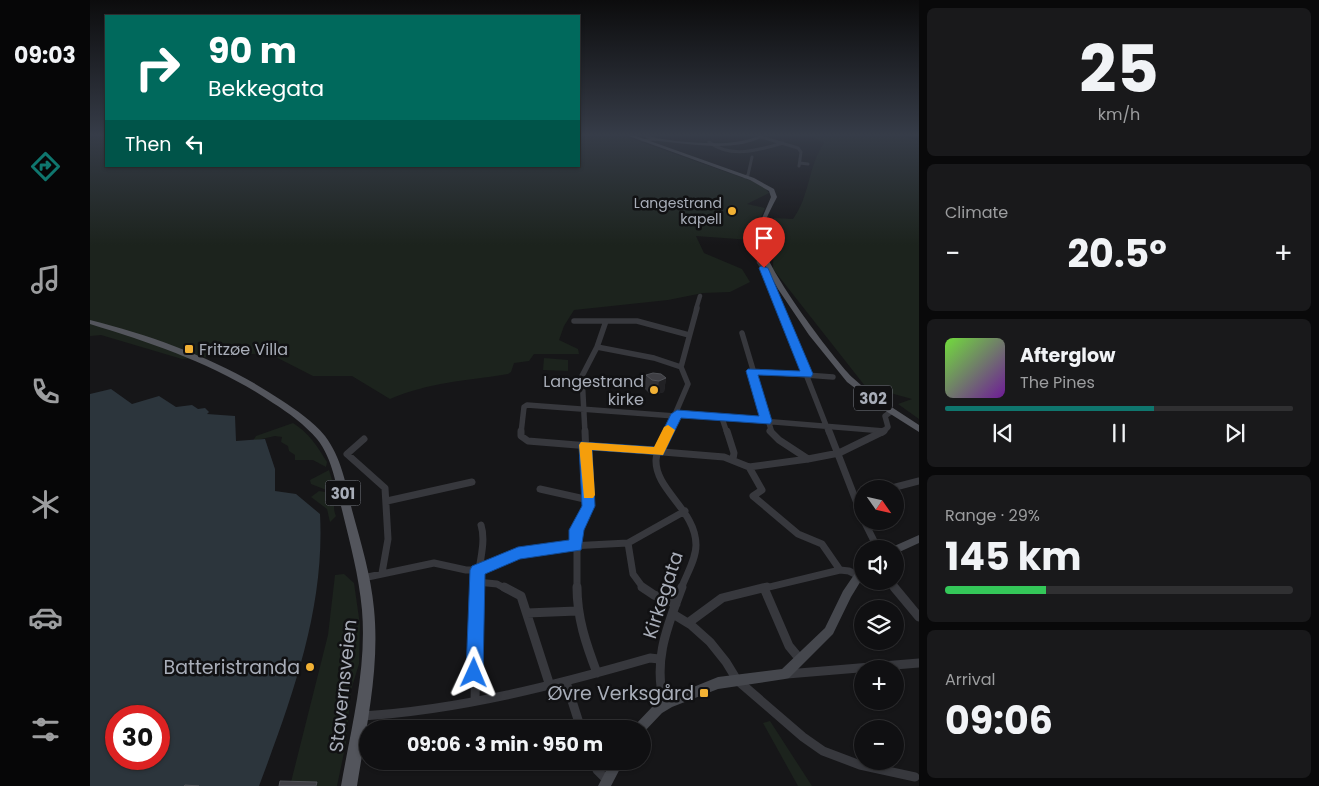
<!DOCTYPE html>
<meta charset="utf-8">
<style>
:root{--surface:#101012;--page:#19191b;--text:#f1f3f6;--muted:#9c9d9f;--line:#303032;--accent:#0f766e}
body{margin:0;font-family:Poppins,sans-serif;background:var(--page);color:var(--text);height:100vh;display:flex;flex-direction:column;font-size:19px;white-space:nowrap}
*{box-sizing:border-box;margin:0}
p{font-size:16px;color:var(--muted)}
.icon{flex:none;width:28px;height:28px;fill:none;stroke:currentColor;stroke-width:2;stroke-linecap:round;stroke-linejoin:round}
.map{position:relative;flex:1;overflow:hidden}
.panel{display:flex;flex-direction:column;gap:8px;padding:8px;background:#09090a;width:400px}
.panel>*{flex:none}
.banner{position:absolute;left:15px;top:15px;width:475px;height:152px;border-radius:0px;box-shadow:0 1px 4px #0004,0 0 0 1px var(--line);background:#00695c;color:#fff;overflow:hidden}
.needle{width:32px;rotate:124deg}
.fabs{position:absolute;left:764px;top:480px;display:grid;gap:10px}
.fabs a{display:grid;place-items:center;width:50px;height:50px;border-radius:50%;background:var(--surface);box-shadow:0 1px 4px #0004,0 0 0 1px var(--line);font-size:25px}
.speed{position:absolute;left:15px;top:705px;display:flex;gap:10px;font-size:25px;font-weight:700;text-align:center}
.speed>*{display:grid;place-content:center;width:65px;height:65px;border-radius:50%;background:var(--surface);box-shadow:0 1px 4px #0004,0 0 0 1px var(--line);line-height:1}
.speed .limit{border:8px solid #d22;background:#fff;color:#111}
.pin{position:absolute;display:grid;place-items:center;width:42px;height:42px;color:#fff;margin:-51px -21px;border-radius:50% 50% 50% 0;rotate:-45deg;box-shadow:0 0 5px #0007}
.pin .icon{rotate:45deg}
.me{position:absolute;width:55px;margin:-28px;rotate:1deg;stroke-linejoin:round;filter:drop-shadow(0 0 4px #0008)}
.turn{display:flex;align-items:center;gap:18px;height:105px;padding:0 20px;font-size:22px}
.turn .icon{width:65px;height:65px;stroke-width:2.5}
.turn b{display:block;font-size:35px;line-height:42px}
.then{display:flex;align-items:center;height:48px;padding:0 20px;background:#0003;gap:10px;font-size:19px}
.big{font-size:38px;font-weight:700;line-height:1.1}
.panel .tile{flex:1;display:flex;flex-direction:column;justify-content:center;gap:8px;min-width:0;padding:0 18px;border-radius:8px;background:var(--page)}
.panel .dial{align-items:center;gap:0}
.dial b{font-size:65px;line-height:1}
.song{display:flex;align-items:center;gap:15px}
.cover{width:60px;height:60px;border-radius:8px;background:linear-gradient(135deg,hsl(100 70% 55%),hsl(280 70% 35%))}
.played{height:5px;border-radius:2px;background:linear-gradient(90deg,var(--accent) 60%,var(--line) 60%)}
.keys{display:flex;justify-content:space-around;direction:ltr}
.heat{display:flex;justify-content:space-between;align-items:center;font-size:28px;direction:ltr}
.charge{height:8px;border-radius:4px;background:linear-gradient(90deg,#34c759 29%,var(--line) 0)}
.trip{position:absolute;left:269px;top:720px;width:292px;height:50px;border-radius:25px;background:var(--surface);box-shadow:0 1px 4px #0004,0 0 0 1px var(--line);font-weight:700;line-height:50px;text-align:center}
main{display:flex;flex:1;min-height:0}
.tab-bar{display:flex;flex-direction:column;width:90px;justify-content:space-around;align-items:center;background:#060607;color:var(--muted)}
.tab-bar .icon{width:35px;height:35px}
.tab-bar .on{color:var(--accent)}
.tab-bar b{font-size:22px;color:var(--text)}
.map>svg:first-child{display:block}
</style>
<main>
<nav class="tab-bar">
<b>09:03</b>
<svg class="icon on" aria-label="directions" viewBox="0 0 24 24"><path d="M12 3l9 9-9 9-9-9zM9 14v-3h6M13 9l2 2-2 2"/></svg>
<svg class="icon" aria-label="music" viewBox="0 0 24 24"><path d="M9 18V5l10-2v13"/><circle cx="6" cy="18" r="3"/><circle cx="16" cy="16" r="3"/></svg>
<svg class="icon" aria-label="phone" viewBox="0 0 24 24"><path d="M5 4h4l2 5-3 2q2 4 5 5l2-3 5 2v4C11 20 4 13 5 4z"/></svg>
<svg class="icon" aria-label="climate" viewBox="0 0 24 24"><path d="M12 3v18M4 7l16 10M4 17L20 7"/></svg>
<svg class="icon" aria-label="car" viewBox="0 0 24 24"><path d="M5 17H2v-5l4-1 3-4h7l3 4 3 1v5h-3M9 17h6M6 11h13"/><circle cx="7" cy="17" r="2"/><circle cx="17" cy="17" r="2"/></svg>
<svg class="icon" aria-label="filters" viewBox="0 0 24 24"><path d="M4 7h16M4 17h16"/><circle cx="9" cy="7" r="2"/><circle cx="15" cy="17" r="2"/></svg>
</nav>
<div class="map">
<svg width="829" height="786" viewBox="0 0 829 786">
<rect width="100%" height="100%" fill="#161618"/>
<path fill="#1c231d" d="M0 135H16V166H489V135H531L662 181 674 187 679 193 657 204 675 208 661 240 606 236 614 253 652 269 660 282 640 292 613 293 578 300 484 310 474 326 469 340 488 349 489 354H444L439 361 424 363 421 372 418 374C375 381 340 382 300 399L262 376H223L178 353 92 359 11 335 0 336Z
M719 135H810L829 141V419L808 404 822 399 775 386 683 269 684 218 703 219C720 196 718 166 734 143Z
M454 358 478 360V371L453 370Z
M203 423C219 433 227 446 237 462L236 467 223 460H205V455L199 451 198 446 191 442 192 437 185 436 163 441 166 436Z
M239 470 242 480 238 482 239 491 221 484 220 480Z
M229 491 242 493C246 500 242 508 246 516L240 522 237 509 221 497Z
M254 574 264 583 270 625 269 664 261 690 256 743 247 786H227L201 782 238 635 245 575Z
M680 721 722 786H708L673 723Z"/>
<path fill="#2c353c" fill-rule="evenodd" d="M21 389 42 404 69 396 86 407 102 405 108 409 115 408 119 412 117 414 145 416 146 441 175 439 185 469V491L206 494 230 514C235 609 202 698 169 786H0V394ZM26 716H69V759H26Z"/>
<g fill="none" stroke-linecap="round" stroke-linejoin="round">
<path stroke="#37383d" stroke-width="3" d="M553 135 565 139
M671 137 708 148 711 152 709 166
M619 142C641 159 669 150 693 143
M710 163 718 164
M655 177 658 175 662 157"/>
<path stroke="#37383d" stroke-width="4.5" d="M669 262 677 274 691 309
M606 309 610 296"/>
<path stroke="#37383d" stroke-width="5.5" d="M690 308 739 433
M484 321H516
M652 333 682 433
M591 367 564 358 507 347 516 321H547L599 335
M662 371 743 377
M587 414 794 431
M632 418 637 433
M431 433 434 407 437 405 585 416
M495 433 492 376 507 347
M577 433 598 384 591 367 607 308
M792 433 798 427 795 416 802 411"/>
<path stroke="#37383d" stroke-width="7" d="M431 431V436L438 441 634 457 659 467 718 459 749 453 794 431
M578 431C574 439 566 451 566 460 565 490 606 510 606 545 606 560 596 575 591 589
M637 431 644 453 643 459
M680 431 689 440 718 459
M739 431 772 516
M274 439 257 454 295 488 298 539 292 573
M659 467 672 490 663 496 708 534 732 544 750 570
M450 489 499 500
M798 489 829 481
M297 501 382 482
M774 521 788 549
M538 543 543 574 554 589
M273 578 344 563 376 570H387L428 553 480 546 538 543 595 511
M799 581 805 589
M387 582 407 584 416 589
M387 589C387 568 397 544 391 525
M487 589V529L498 506 495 431
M671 589 750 570 759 571 769 576"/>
<path stroke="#37383d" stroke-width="9" d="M414 587 431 596 460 686
M487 587C487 618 496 644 507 673
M552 587 564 595 586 604
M804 587 829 617
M674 588 699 646 709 658
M437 613 487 611
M583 614 601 625 620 642 636 662 647 680 713 737 733 751 770 765 825 777
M598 623 632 598 677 587
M697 674 829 663
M476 682 491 729
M385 701 387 587
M575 705C562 663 577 627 592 587
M272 716C370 710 466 685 560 658L569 659
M503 761 507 770 517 780"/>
<path fill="#45474d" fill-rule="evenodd" d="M670 135H676C647 153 601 144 569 141 562 140 555 142 550 141 561 136 573 139 585 141 612 143 645 147 670 135Z
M829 535V543L805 554V549H801L802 547Z
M772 568V579L761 597 743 634 699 678 695 679 628 689 582 707 572 713 553 733 552 729H543L545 725 564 705 574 699 628 677 692 669 735 628 753 591 768 569Z
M521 761H534L521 786H508Z"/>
<path fill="#53555c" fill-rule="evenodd" d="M536 135H543L664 178 684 189 687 197C682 207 672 225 671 236 667 258 745 361 763 378 783 397 807 410 829 425V432L791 408 757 382 719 335 688 289 667 250 664 237 681 197 679 191 660 180Z
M0 320C67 337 133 361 191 400 206 410 223 421 235 436 251 457 256 484 262 510 271 543 281 576 284 609 290 668 276 728 267 786H251C261 728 277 669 272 610 269 576 260 543 252 510 246 486 243 459 227 439 215 425 199 413 183 403 127 365 65 344 0 324Z"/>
</g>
<path fill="#323236" d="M556 375 576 378 574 392 567 394 559 393 554 388Z"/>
<path fill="#212124" d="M576 378 574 392 567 394 569 381Z"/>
<path fill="#3f3f44" stroke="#4f5156" d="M563 373 571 374 576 378 569 381 562 380 556 375Z
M190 781 227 782 226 786H189Z
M95 785 109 786H94Z"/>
<linearGradient id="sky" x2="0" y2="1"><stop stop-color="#0c0c0d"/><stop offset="0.55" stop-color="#363c48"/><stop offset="1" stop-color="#363c48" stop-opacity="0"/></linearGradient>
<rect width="829" height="245" fill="url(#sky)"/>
<path fill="#1a73e8" stroke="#114b97" d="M671 266 678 268 723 374 721 377 668 375 682 421 680 424 591 418 573 455 502 450 505 506 494 530 491 550 430 559 395 574 393 673 390 679 384 681 378 679 376 673 380 570 382 566 428 547 479 540V530L492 506 489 445 491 442 565 447 581 414 587 410 669 416 656 371 658 369 710 371 669 268Z"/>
<path fill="#f59e0b" d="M578 425 585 430 573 455 502 450 505 495 503 498H494L489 445 491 442 564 447 574 427Z"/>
<g fill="#f2b134" stroke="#111113" stroke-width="2">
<circle cx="642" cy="211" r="5"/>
<rect x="94" y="344" width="10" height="10" rx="2.5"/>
<circle cx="564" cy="390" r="5"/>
<circle cx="220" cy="667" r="5"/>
<rect x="609" y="688" width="10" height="10" rx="2.5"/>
</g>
<g text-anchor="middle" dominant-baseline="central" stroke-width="5" stroke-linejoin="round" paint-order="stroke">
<g font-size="14" fill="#a8adb8" stroke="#111113" text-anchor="end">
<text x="632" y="203">Langestrand<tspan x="632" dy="16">kapell</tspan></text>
</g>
<g fill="#111113" stroke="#7b7e86" stroke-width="1">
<rect x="764" y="385.5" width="38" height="25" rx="4"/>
<rect x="235.5" y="480.5" width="35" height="25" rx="4"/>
</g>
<g font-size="15" font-weight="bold" fill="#a8adb8">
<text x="783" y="398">302</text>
<text x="253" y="493">301</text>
</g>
<g font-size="16" fill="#a8adb8" stroke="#111113" text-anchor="start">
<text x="109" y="349">Fritzøe Villa</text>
<text x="554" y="381" text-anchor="end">Langestrand<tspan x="554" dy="18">kirke</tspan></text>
</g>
<g font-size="19" fill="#a8adb8" stroke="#111113">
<text transform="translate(573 595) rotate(-72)">Kirkegata</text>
<text transform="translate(253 686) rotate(-84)">Stavernsveien</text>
</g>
<g font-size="19" fill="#a8adb8" stroke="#111113" text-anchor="end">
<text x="210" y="667">Batteristranda</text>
<text x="604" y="693">Øvre Verksgård</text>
</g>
</g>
</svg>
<div class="fabs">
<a><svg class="needle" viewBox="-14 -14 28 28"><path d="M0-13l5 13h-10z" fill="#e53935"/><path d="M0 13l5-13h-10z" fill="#9c9d9f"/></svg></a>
<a><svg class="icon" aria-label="sound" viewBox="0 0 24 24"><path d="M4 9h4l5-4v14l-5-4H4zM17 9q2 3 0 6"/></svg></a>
<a><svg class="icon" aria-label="layers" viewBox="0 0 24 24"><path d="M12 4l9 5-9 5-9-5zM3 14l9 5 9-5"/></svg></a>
<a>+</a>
<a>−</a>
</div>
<div class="speed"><div class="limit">30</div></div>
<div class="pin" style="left:674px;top:268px;background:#d93025"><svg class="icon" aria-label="arrive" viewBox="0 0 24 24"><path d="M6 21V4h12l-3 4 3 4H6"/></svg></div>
<svg class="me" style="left:384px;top:673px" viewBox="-20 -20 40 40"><path d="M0-17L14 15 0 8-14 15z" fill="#1a73e8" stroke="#fff" stroke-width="4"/></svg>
<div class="trip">09:06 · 3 min · 950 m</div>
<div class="banner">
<div class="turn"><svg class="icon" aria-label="right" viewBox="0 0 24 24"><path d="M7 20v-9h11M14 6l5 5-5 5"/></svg><div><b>90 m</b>Bekkegata</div></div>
<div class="then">Then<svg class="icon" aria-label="left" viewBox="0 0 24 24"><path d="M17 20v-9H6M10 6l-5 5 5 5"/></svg></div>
</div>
</div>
<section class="panel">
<div class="tile dial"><b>25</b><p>km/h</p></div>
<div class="tile"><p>Climate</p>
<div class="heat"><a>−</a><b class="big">20.5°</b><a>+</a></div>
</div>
<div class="tile">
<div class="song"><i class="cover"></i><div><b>Afterglow</b><p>The Pines</p></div></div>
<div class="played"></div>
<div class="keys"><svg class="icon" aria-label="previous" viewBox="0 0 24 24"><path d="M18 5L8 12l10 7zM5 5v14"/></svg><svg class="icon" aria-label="pause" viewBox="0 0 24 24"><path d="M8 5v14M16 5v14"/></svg><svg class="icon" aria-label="next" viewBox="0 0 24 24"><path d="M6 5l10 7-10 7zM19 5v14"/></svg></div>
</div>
<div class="tile"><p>Range · 29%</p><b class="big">145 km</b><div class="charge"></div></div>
<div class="tile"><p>Arrival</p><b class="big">09:06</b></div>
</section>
</main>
